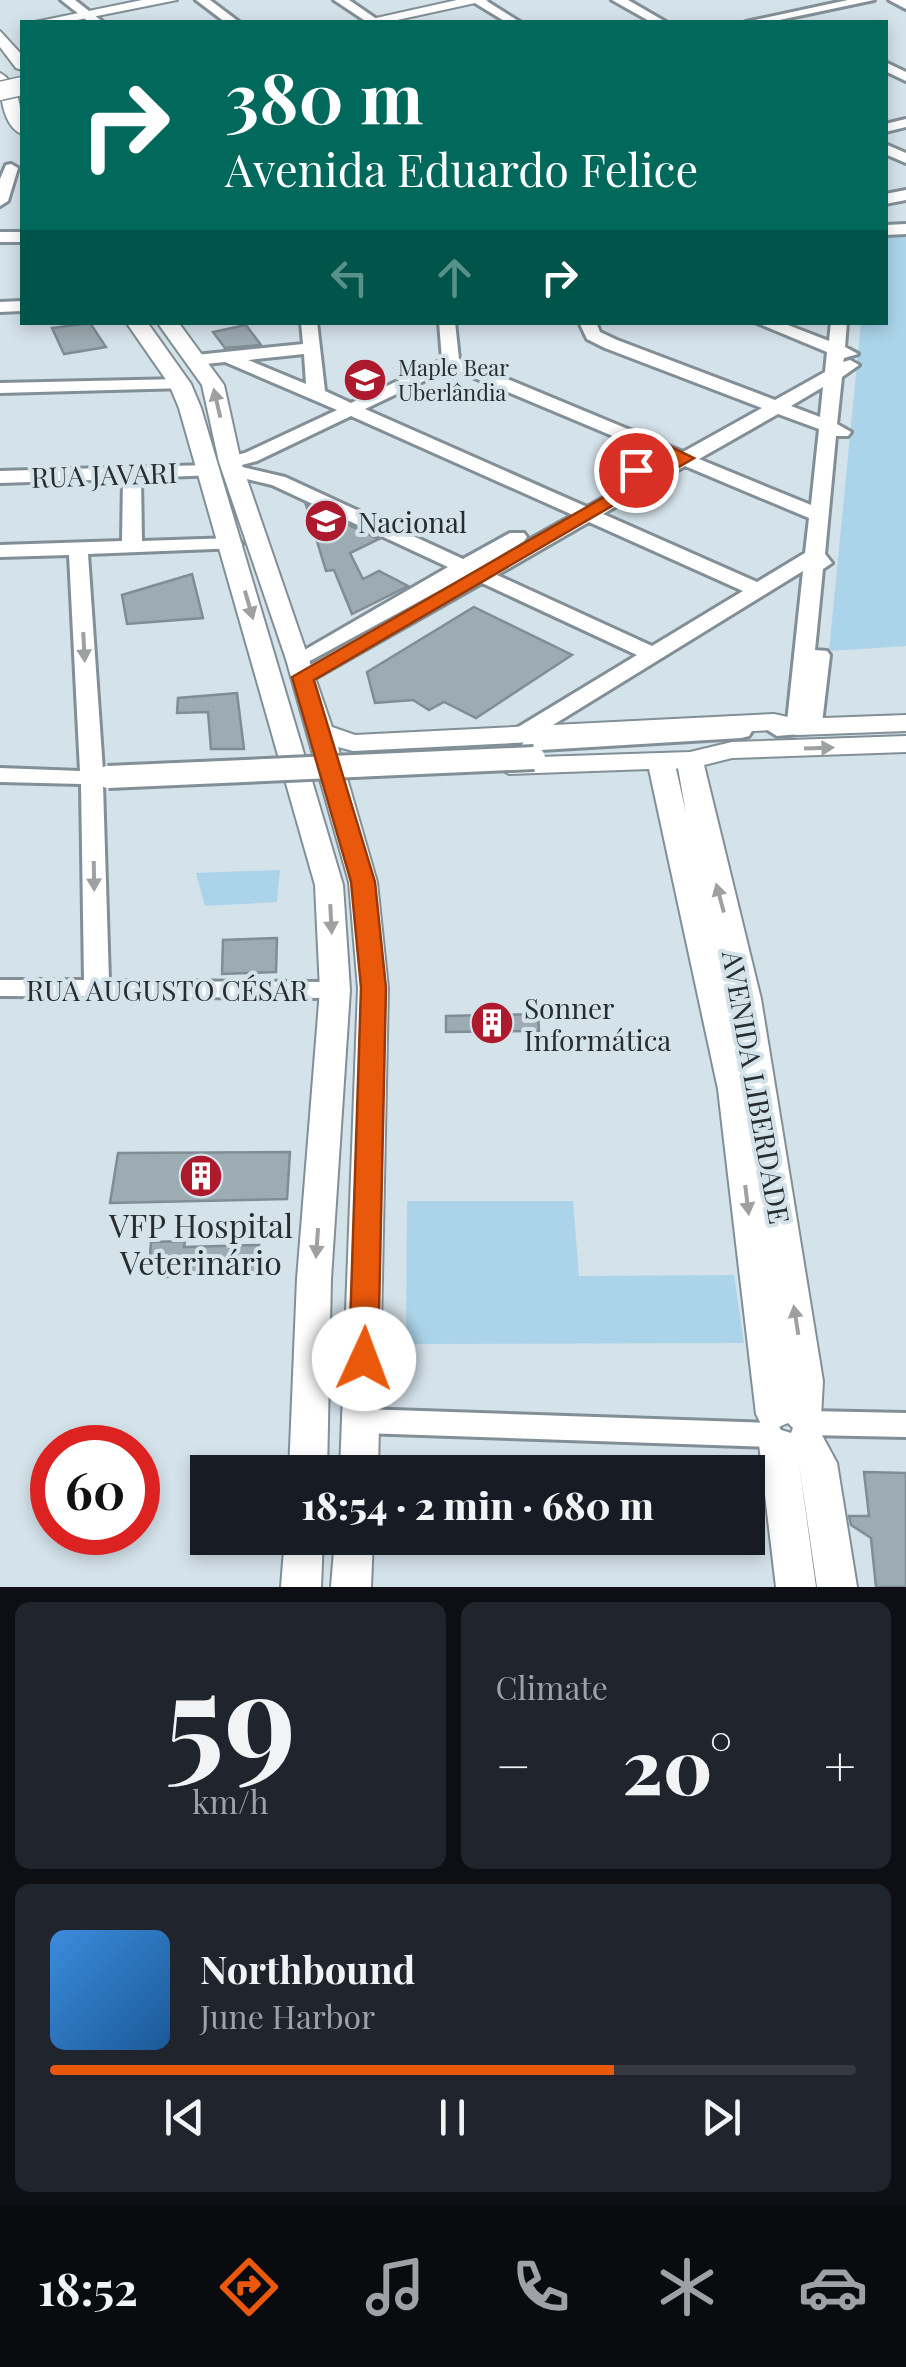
<!DOCTYPE html>
<meta charset="utf-8">
<style>
:root{--surface:#171b24;--page:#20242c;--text:#f1f3f6;--muted:#9ea1a6;--line:#363941;--accent:#ea580c}
body{margin:0;font-family:"Playfair Display",serif;background:var(--page);color:var(--text);height:100vh;display:flex;flex-direction:column;font-size:38px;white-space:nowrap}
*{box-sizing:border-box;margin:0}
p{font-size:32px;color:var(--muted)}
.icon{flex:none;width:55px;height:55px;fill:none;stroke:currentColor;stroke-width:2;stroke-linecap:round;stroke-linejoin:round}
.map{position:relative;height:1587px;overflow:hidden}
.drawer{display:flex;flex-direction:column;gap:15px;padding:15px;background:#0d0f14;flex:1}
.drawer>*{flex:none}
.top-card{position:absolute;left:20px;top:20px;width:868px;height:305px;border-radius:0px;box-shadow:0 5px 15px #0003;background:#00695c;color:#fff;overflow:hidden}
.speed{position:absolute;left:30px;top:1425px;display:flex;gap:20px;font-size:50px;font-weight:700;text-align:center}
.speed>*{display:grid;place-content:center;width:130px;height:130px;border-radius:50%;background:var(--surface);box-shadow:0 5px 15px #0003;line-height:1}
.speed .limit{border:15px solid #d22;background:#fff;color:#111}
.pin{position:absolute;display:grid;place-items:center;width:85px;height:85px;color:#fff;margin:-42px;border:5px solid #fff;border-radius:50%;box-shadow:0 2px 10px #0007}
.me{position:absolute;width:110px;margin:-55px;rotate:2deg;stroke-linejoin:round;filter:drop-shadow(0 0 8px #0008)}
.turn{display:flex;align-items:center;gap:35px;height:210px;padding:0 40px;font-size:45px}
.turn .icon{width:130px;height:130px;stroke-width:2.5}
.turn b{display:block;font-size:70px;line-height:85px}
.lanes{display:flex;align-items:center;height:95px;padding:0 40px;background:#0003;justify-content:center;gap:50px;direction:ltr}
.lanes .off{opacity:.35}
.big{font-size:75px;font-weight:800;line-height:1.1}
.drawer .tile{flex:1;display:flex;flex-direction:column;justify-content:center;gap:15px;min-width:0;padding:0 35px;border-radius:15px;background:var(--page)}
.drawer .dial{align-items:center;gap:0}
.dial b{font-size:130px;line-height:1}
.song{display:flex;align-items:center;gap:30px}
.cover{width:120px;height:120px;border-radius:15px;background:linear-gradient(135deg,hsl(210 70% 55%),hsl(210 70% 35%))}
.played{height:10px;border-radius:5px;background:linear-gradient(90deg,var(--accent) 70%,var(--line) 70%)}
.keys{display:flex;justify-content:space-around;direction:ltr}
.heat{display:flex;justify-content:space-between;align-items:center;font-size:55px;direction:ltr}
.drawer .tiles{flex:1;display:grid;gap:15px;grid-template-columns:1fr 1fr}
.tile:last-child{grid-column:span 2}
.trip{position:absolute;left:190px;top:1455px;width:575px;height:100px;border-radius:0px;background:var(--surface);box-shadow:0 5px 15px #0003;font-weight:800;line-height:100px;text-align:center}
.tabs{display:flex;height:160px;justify-content:space-around;align-items:center;background:#090b0e;color:var(--muted)}
.tabs .icon{width:70px;height:70px}
.tabs .active{color:var(--accent)}
.tabs b{font-size:45px;color:var(--text)}
.map>svg:first-child{display:block}
</style>
<div class="map">
<svg width="906" height="1587" viewBox="0 0 906 1587">
<rect width="100%" height="100%" fill="#d4e2ea"/>
<path fill="#abd4ea" d="M906 236V646L829 651 861 323 885 322V237Z
M280 870 277 902 205 906 196 873Z
M407 1201H573L579 1276 734 1275 744 1343 406 1344Z"/>
<path fill="#9dabb2" stroke="#808d94" stroke-width="2.5" d="M90 323 106 347 64 354 52 328Z
M246 325 261 345 225 348 213 332Z
M306 505 379 539 350 553 363 579 379 571 408 586 352 614 334 570 326 571Z
M192 574 203 618 127 624 122 595Z
M474 607 572 655 476 718 444 702 429 710 413 700 375 703 367 672Z
M237 693 244 749H211L208 712 177 713 178 698Z
M277 938 276 972 222 974 223 940Z
M538 1014 539 1031 446 1032V1016Z
M290 1152 287 1199 110 1203 118 1153Z
M185 1241 184 1247 259 1245 257 1275 160 1277 161 1267 149 1268 151 1242Z
M864 1472 906 1473V1587H876L871 1538 851 1525 849 1516H869Z"/>
<g fill="none" stroke-linecap="round" stroke-linejoin="round">
<g stroke="#828f96" stroke-width="6">
<path id="minor" d="M61 0H75L103 22H89Z
M196 0H210L239 22H225Z
M334 0H349L381 22H367Z
M470 0H485L520 22H506Z
M612 0H628L666 22H651Z
M848 0H874L770 22H746Z
M889 0H906V9Z
M885 62 906 72V81L885 71Z
M906 119V127L885 132V124Z
M885 144 906 153V163L885 154Z
M11 164 18 168 8 201 0 206V179L6 165Z
M906 190V200L885 204V194Z
M906 224V234L885 235V225Z
M0 232H22V242H0Z
M22 301V311L0 312V302Z
M301 322H317L325 391 351 403 442 360 439 322H455L459 359 683 452 762 408 605 348 587 339 579 322H596L600 332 617 340 775 400 825 372 827 352 755 322H780L829 341 831 322H847L845 347 858 354 844 358 843 362 850 360 859 365 842 377 837 424 851 432 848 436H836L825 554 832 563 823 569 815 650 827 651 830 655 821 732 777 736 766 729 769 724 787 722 803 571 527 741 749 726 752 731 749 736 741 738 524 751 521 746 524 742H510L507 737 510 732 637 655 482 583 310 681H296L292 677 296 673 466 576 306 663 299 665 289 659 448 567 272 485 226 474V467L221 462 223 458 245 453 337 410 225 362 196 365 187 360 196 355 303 344ZM304 354 306 384 248 360ZM451 368 670 460 587 507 365 409ZM823 387 820 417 791 406ZM778 414 819 429 811 505 699 459ZM351 416 573 515 481 567 524 541 527 537 524 533H510L463 559 285 477 238 466 257 461ZM685 466 809 518 805 553 757 582 603 514ZM589 522 743 591 652 646 497 575Z
M180 379 186 380V388L0 393V383Z
M208 465 215 467V475L141 478 142 541 232 538 239 540 242 544 239 548 88 554 103 771 114 773 117 778 114 783 103 785 109 981 335 982 344 984 347 990 344 996 335 998 0 996V980H84L81 784 0 782V768L80 771 69 555 0 557V545L122 541 123 479 0 483V471Z
M363 1409 768 1423 779 1426 783 1435 779 1444 768 1447 363 1433 352 1429 348 1421 352 1413Z
M808 1411 906 1413V1437L808 1435 797 1431 793 1423 797 1415Z"/>
</g>
<g stroke="#828f96" stroke-width="4">
<path id="major" d="M142 0H177L67 22H35Z
M457 0H489L388 22H358Z
M0 31 22 55V70L16 68 0 47Z
M0 73C20 83 22 114 22 134 2 126 0 93 0 73Z
M126 322H147L191 384 201 408 343 885 350 990 331 1279 327 1472H289L297 1279 320 990 315 885 179 408 169 384Z
M157 322H178L224 385 241 462 332 727 355 735 774 714 797 719 906 715V731L797 735 774 730 353 751 338 747 377 882 388 988 378 1472H340L358 988 349 882 286 659 219 462 202 385Z
M906 736V752L732 758 704 765 761 999 823 1381 821 1417 817 1426 837 1463 857 1587H817L799 1463 816 1587H776L759 1444 765 1433 778 1429 791 1433 793 1428 788 1423 774 1429 761 1424 756 1414 718 1089 649 769 509 774 495 766 509 758 690 752 732 742ZM678 768 686 813 676 769Z
M285 1538H323L321 1587H281Z
M335 1538H373L371 1587H331Z"/>
</g>
<use href="#minor" fill="#fff" fill-rule="evenodd"/>
<use href="#major" fill="#fff" fill-rule="evenodd"/>
<g stroke="#828f96" stroke-width="28" stroke-linecap="butt">
<path id="minor-bridge" d="M108 777 534 758"/>
</g>
<g stroke="#828f96" stroke-width="21" stroke-linecap="butt">
<path id="major-bridge" d="M0 91 22 86"/>
</g>
<use href="#minor-bridge" stroke="#fff" stroke-width="22"/>
<use href="#major-bridge" stroke="#fff" stroke-width="18"/>
</g>
<defs><path id="oneway-solid" d="M-6-.8H1V-3.2L6.5 0L1 3.2V.8H-6Z" transform="scale(2.5)"/></defs>
<g fill="#9ea0a1">
<use href="#oneway-solid" transform="translate(217 403) rotate(-103)"/>
<use href="#oneway-solid" transform="translate(249 605) rotate(74)"/>
<use href="#oneway-solid" transform="translate(84 647) rotate(87)"/>
<use href="#oneway-solid" transform="translate(819 748) rotate(-2)"/>
<use href="#oneway-solid" transform="translate(94 876) rotate(89)"/>
<use href="#oneway-solid" transform="translate(720 898) rotate(-105)"/>
<use href="#oneway-solid" transform="translate(331 919) rotate(87)"/>
<use href="#oneway-solid" transform="translate(747 1200) rotate(83)"/>
<use href="#oneway-solid" transform="translate(317 1243) rotate(94)"/>
<use href="#oneway-solid" transform="translate(796 1320) rotate(-99)"/>
</g>
<path fill="#ea580c" stroke="#983908" stroke-width="2.5" d="M669 446 694 458 314 680 375 882 386 988 378 1359 374 1367H353L349 1359 361 988 351 882 292 677 670 459 643 474 627 470Z"/>
<defs>
<g id="school-disc" transform="scale(2.25)"><circle r="9.5" fill="#ae1a2d" stroke="#d4e2ea"/><path d="M0-5L7-2L0 1L-7-2ZM-4 1L0 2.5L4 1V4Q0 6-4 4Z" fill="#fff"/></g>
<g id="building-disc" transform="scale(2.25)"><circle r="9.5" fill="#ae1a2d" stroke="#d4e2ea"/><path d="M-4-6H4V6H1V3H-1V6H-4ZM-2.5-4.3h1.7v1.8h-1.7ZM.8-4.3h1.7v1.8H.8ZM-2.5-1h1.7V.8h-1.7ZM.8-1h1.7V.8H.8Z" fill="#fff"/></g>
</defs>
<g fill-rule="evenodd">
<use href="#school-disc" x="365" y="380"/>
<use href="#school-disc" x="326" y="521"/>
<use href="#building-disc" x="492" y="1023"/>
<use href="#building-disc" x="201" y="1176"/>
</g>
<g text-anchor="middle" dominant-baseline="central" stroke-width="8" stroke-linejoin="round" paint-order="stroke">
<g font-size="22" fill="#272c2f" stroke="#d4e2ea" text-anchor="start">
<text x="398" y="367">Maple Bear<tspan x="398" dy="25">Uberlândia</tspan></text>
</g>
<g font-size="28" fill="#272c2f" stroke="#d4e2ea">
<text transform="translate(104 474) rotate(-2)">RUA JAVARI</text>
<text x="167" y="989">RUA AUGUSTO CÉSAR</text>
<text transform="translate(757 1087) rotate(80)">AVENIDA LIBERDADE</text>
</g>
<g font-size="28" fill="#272c2f" stroke="#d4e2ea" text-anchor="start">
<text x="358" y="521">Nacional</text>
<text x="524" y="1007">Sonner<tspan x="524" dy="32">Informática</tspan></text>
</g>
<g font-size="32" fill="#272c2f" stroke="#d4e2ea">
<text x="201" y="1224">VFP Hospital<tspan x="201" dy="37">Veterinário</tspan></text>
</g>
</g>
</svg>
<div class="speed"><div class="limit">60</div></div>
<div class="pin" style="left:636px;top:470px;background:#d93025"><svg class="icon" aria-label="arrive" viewBox="0 0 24 24"><path d="M6 21V4h12l-3 4 3 4H6"/></svg></div>
<svg class="me" style="left:364px;top:1359px" viewBox="-20 -20 40 40"><circle r="19" fill="#fff"/><path d="M0-13L10 11 0 6-10 11z" fill="#ea580c"/></svg>
<div class="trip">18:54 · 2 min · 680 m</div>
<div class="top-card">
<div class="turn"><svg class="icon" aria-label="right" viewBox="0 0 24 24"><path d="M7 20v-9h11M14 6l5 5-5 5"/></svg><div><b>380 m</b>Avenida Eduardo Felice</div></div>
<div class="lanes"><svg class="icon off" aria-label="left" viewBox="0 0 24 24"><path d="M17 20v-9H6M10 6l-5 5 5 5"/></svg><svg class="icon off" aria-label="ahead" viewBox="0 0 24 24"><path d="M12 20V5M6 11l6-6 6 6"/></svg><svg class="icon" aria-label="right" viewBox="0 0 24 24"><path d="M7 20v-9h11M14 6l5 5-5 5"/></svg></div>
</div>
</div>
<section class="drawer">
<div class="tiles">
<div class="tile dial"><b>59</b><p>km/h</p></div>
<div class="tile"><p>Climate</p>
<div class="heat"><a>−</a><b class="big">20°</b><a>+</a></div>
</div>
<div class="tile">
<div class="song"><i class="cover"></i><div><b>Northbound</b><p>June Harbor</p></div></div>
<div class="played"></div>
<div class="keys"><svg class="icon" aria-label="previous" viewBox="0 0 24 24"><path d="M18 5L8 12l10 7zM5 5v14"/></svg><svg class="icon" aria-label="pause" viewBox="0 0 24 24"><path d="M8 5v14M16 5v14"/></svg><svg class="icon" aria-label="next" viewBox="0 0 24 24"><path d="M6 5l10 7-10 7zM19 5v14"/></svg></div>
</div>
</div>
</section>
<nav class="tabs">
<b>18:52</b>
<svg class="icon active" aria-label="directions" viewBox="0 0 24 24"><path d="M12 3l9 9-9 9-9-9zM9 14v-3h6M13 9l2 2-2 2"/></svg>
<svg class="icon" aria-label="music" viewBox="0 0 24 24"><path d="M9 18V5l10-2v13"/><circle cx="6" cy="18" r="3"/><circle cx="16" cy="16" r="3"/></svg>
<svg class="icon" aria-label="phone" viewBox="0 0 24 24"><path d="M5 4h4l2 5-3 2q2 4 5 5l2-3 5 2v4C11 20 4 13 5 4z"/></svg>
<svg class="icon" aria-label="climate" viewBox="0 0 24 24"><path d="M12 3v18M4 7l16 10M4 17L20 7"/></svg>
<svg class="icon" aria-label="car" viewBox="0 0 24 24"><path d="M5 17H2v-5l4-1 3-4h7l3 4 3 1v5h-3M9 17h6M6 11h13"/><circle cx="7" cy="17" r="2"/><circle cx="17" cy="17" r="2"/></svg>
</nav>
